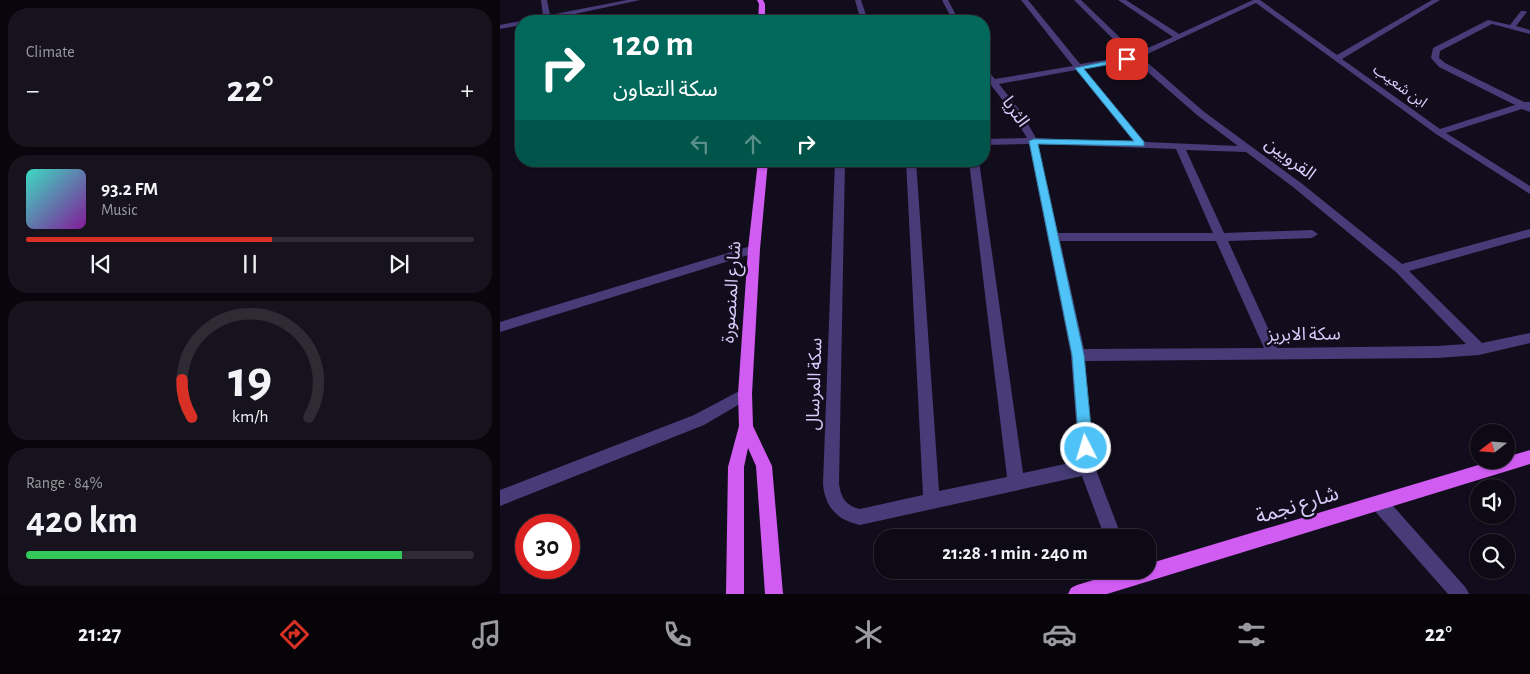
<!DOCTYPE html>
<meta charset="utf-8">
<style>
:root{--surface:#0e0a15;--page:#17131e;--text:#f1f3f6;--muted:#9b9aa0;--line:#2e2b34;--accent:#d93025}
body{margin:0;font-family:"Alegreya Sans","Noto Sans Arabic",sans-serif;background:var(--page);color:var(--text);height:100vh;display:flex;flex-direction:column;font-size:19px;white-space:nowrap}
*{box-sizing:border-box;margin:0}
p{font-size:16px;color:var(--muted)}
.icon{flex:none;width:28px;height:28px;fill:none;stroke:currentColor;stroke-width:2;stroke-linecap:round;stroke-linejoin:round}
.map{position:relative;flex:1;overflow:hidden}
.side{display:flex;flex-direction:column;gap:8px;padding:8px;background:#08060c;width:500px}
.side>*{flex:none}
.banner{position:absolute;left:15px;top:15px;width:475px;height:152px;border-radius:20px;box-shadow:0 1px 4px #0004,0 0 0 1px var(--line);background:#00695c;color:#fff;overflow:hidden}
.needle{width:32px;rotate:253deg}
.buttons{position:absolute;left:970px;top:424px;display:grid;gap:10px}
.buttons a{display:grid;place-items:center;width:45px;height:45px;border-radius:50%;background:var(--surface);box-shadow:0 1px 4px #0004,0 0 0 1px var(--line);font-size:25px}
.speed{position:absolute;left:15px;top:514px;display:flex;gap:10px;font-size:25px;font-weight:700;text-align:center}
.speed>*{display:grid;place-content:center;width:65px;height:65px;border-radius:50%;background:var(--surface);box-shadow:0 1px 4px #0004,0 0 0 1px var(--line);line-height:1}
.speed .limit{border:8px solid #d22;background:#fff;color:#111}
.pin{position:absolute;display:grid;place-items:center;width:42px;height:42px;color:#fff;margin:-21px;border-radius:10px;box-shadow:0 2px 8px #0006}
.me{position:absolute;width:55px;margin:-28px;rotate:355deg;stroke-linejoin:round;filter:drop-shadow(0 0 4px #0008)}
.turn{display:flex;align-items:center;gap:18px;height:105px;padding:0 15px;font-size:22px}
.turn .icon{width:65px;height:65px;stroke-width:2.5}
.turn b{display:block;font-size:35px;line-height:42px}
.lanes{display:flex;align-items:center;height:48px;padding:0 15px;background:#0003;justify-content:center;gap:25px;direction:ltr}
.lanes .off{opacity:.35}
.big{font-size:38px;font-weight:700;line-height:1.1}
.side .widget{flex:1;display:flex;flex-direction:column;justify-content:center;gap:8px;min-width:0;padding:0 18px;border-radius:20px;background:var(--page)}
.side .dial{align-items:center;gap:0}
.dial svg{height:130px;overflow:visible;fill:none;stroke:var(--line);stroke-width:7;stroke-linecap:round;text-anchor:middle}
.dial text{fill:var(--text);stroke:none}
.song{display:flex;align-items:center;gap:15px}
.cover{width:60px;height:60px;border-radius:8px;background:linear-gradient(135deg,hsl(170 70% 55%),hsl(290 70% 35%))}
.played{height:5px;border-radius:2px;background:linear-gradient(90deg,var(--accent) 55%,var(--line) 55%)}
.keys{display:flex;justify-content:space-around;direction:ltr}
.heat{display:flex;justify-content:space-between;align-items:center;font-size:28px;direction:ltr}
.charge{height:8px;border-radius:4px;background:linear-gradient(90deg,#34c759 84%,var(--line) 0)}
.trip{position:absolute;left:374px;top:529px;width:282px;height:50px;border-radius:20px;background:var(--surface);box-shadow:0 1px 4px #0004,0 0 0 1px var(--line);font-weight:700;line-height:50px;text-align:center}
.dock{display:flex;height:80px;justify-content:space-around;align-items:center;background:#060408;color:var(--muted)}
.dock .icon{width:35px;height:35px}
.dock .active{color:var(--accent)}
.dock b{font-size:22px;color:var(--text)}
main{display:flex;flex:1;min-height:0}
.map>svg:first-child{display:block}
</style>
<main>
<section class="side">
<div class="widget"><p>Climate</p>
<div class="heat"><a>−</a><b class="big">22°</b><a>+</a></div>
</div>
<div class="widget">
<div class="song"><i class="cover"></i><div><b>93.2 FM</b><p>Music</p></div></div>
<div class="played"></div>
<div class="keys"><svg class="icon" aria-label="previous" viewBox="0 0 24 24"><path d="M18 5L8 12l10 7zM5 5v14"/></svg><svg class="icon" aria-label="pause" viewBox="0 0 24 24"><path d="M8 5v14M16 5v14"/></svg><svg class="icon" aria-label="next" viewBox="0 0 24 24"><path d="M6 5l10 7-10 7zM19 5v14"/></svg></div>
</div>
<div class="widget dial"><svg viewBox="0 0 100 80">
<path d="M14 69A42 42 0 1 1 86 69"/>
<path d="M14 69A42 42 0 0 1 8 46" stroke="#d93025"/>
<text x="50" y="56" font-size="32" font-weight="700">19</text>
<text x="50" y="72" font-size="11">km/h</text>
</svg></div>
<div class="widget"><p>Range · 84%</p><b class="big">420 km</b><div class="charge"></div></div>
</section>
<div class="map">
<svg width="1030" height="594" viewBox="0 0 1030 594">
<rect width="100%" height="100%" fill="#120d1c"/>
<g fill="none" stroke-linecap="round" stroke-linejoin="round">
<path fill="#473c78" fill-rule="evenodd" d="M41 0H47L50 15 127 0H140L47 20 27 21 43 16Z
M355 0H361L368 21H361Z
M442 0H448L459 21H453Z
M521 0H528L580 64 630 56 574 0H581L636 53 673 37 618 0H626L679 34 753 0H760L837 55 932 0H940L842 59 940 129 1015 105 939 67 931 58 933 48 988 20 1010 25 1021 11H1025L1027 12 1016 26 1030 30V34L992 24 940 51 939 58 945 63 1024 102H1030V112L1022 109 946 133 1030 186V194L936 134 756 3 641 57 703 111 801 183 902 264 1030 229V237L909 271 982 343 1030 333V343L979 355 937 358 585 361 595 467 622 538H605L582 476 360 525C337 520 325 507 323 484L335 161H345L339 484C341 498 346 506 360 509L423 495 406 161H416L439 491 507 477 469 161H479L523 473 579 461 571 355 529 144 484 145V139L527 138 508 107 491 85 485 83 487 81 484 77V70H487L495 79 573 66ZM634 60 697 115 738 146 645 142 584 69ZM576 70 634 142 536 138 521 112 499 84ZM538 144 676 149 713 233H558ZM686 150 746 152 793 187 896 272 966 344 937 346 777 348 728 241 812 238 818 234 812 230 724 233ZM560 241H716L764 348 584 349Z
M21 21H23L21 25 0 29V25Z
M269 161H300C292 166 265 171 258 165L259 163Z
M254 245 258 246 260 249 258 252 0 332V322Z
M245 388 250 390 252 394 250 398 204 425 0 506V490L194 415Z
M880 496 886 498 966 588 969 594H948L874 510 872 504 874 498Z"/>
<path fill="#d05cf2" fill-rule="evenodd" d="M257 0H263L265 4V21H258L259 4Z
M258 161H268L260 249 252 394 253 426 272 466 283 594H265L256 466 248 448 244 467V594H226L228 467 239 426 238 394 248 249Z
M1030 450V464L607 594H568L571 588 577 585 627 570H648V564L995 460H1006V457Z"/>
</g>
<path fill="#4fc3f7" stroke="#337fa1" d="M627 57 630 59 629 61 584 69 644 142V146L538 144 584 355 593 448 591 453 586 455 581 453 579 448 572 355 529 141 534 139 634 141 575 68Z"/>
<g text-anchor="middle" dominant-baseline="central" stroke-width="5" stroke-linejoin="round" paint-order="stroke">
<g font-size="15" fill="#d8ccfb" stroke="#120d1c">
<text transform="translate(900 86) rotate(36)">ابن شعيب</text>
</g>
<g font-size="18" fill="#d8ccfb" stroke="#120d1c">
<text transform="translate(515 112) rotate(55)">الثريا</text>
<text transform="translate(790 159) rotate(37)">القرويين</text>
<text transform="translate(232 292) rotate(-86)">شارع المنصورة</text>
<text transform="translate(804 335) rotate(-1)">سكة الابريز</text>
<text transform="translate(315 384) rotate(-88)">سكة المرسال</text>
</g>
<g font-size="21" fill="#d8ccfb" stroke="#120d1c">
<text transform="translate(797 505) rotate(-17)">شارع نجمة</text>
</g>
</g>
</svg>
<div class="buttons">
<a><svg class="needle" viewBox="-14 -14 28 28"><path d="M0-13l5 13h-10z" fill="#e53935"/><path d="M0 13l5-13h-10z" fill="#9b9aa0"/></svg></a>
<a><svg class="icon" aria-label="sound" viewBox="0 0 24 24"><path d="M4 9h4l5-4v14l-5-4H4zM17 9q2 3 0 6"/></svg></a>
<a><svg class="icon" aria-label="search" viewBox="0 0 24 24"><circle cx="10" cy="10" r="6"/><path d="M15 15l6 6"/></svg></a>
</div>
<div class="speed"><div class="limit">30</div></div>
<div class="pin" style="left:627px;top:59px;background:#d93025"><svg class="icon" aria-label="arrive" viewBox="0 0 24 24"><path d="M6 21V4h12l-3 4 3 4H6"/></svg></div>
<svg class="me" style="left:586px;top:448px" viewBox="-20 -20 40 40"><circle r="17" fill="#4fc3f7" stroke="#fff" stroke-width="3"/><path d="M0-11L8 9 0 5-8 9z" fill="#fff"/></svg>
<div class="trip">21:28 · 1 min · 240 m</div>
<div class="banner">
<div class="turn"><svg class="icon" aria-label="right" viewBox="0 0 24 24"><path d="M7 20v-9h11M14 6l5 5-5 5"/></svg><div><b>120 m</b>سكة التعاون</div></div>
<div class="lanes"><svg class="icon off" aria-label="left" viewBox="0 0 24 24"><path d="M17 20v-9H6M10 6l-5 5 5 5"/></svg><svg class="icon off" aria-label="ahead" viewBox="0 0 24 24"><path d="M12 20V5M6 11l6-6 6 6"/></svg><svg class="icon" aria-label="right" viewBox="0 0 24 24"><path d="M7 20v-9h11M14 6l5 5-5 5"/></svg></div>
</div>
</div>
</main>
<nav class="dock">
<b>21:27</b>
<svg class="icon active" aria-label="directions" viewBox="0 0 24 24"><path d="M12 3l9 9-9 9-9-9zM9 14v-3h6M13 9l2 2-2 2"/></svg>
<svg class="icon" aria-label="music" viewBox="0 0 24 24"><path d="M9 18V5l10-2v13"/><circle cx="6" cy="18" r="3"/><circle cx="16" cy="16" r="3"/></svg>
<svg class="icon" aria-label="phone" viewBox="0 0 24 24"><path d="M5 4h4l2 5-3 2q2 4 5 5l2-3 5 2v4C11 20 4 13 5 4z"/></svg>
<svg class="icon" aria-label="climate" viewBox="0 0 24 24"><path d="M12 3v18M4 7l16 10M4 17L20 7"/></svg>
<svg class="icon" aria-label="car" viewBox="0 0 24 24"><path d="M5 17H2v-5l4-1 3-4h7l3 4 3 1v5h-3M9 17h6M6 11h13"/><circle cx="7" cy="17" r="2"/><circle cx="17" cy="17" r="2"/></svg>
<svg class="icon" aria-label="filters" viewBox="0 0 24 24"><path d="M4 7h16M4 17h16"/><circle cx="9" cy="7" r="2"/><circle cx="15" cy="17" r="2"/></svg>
<b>22°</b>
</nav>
